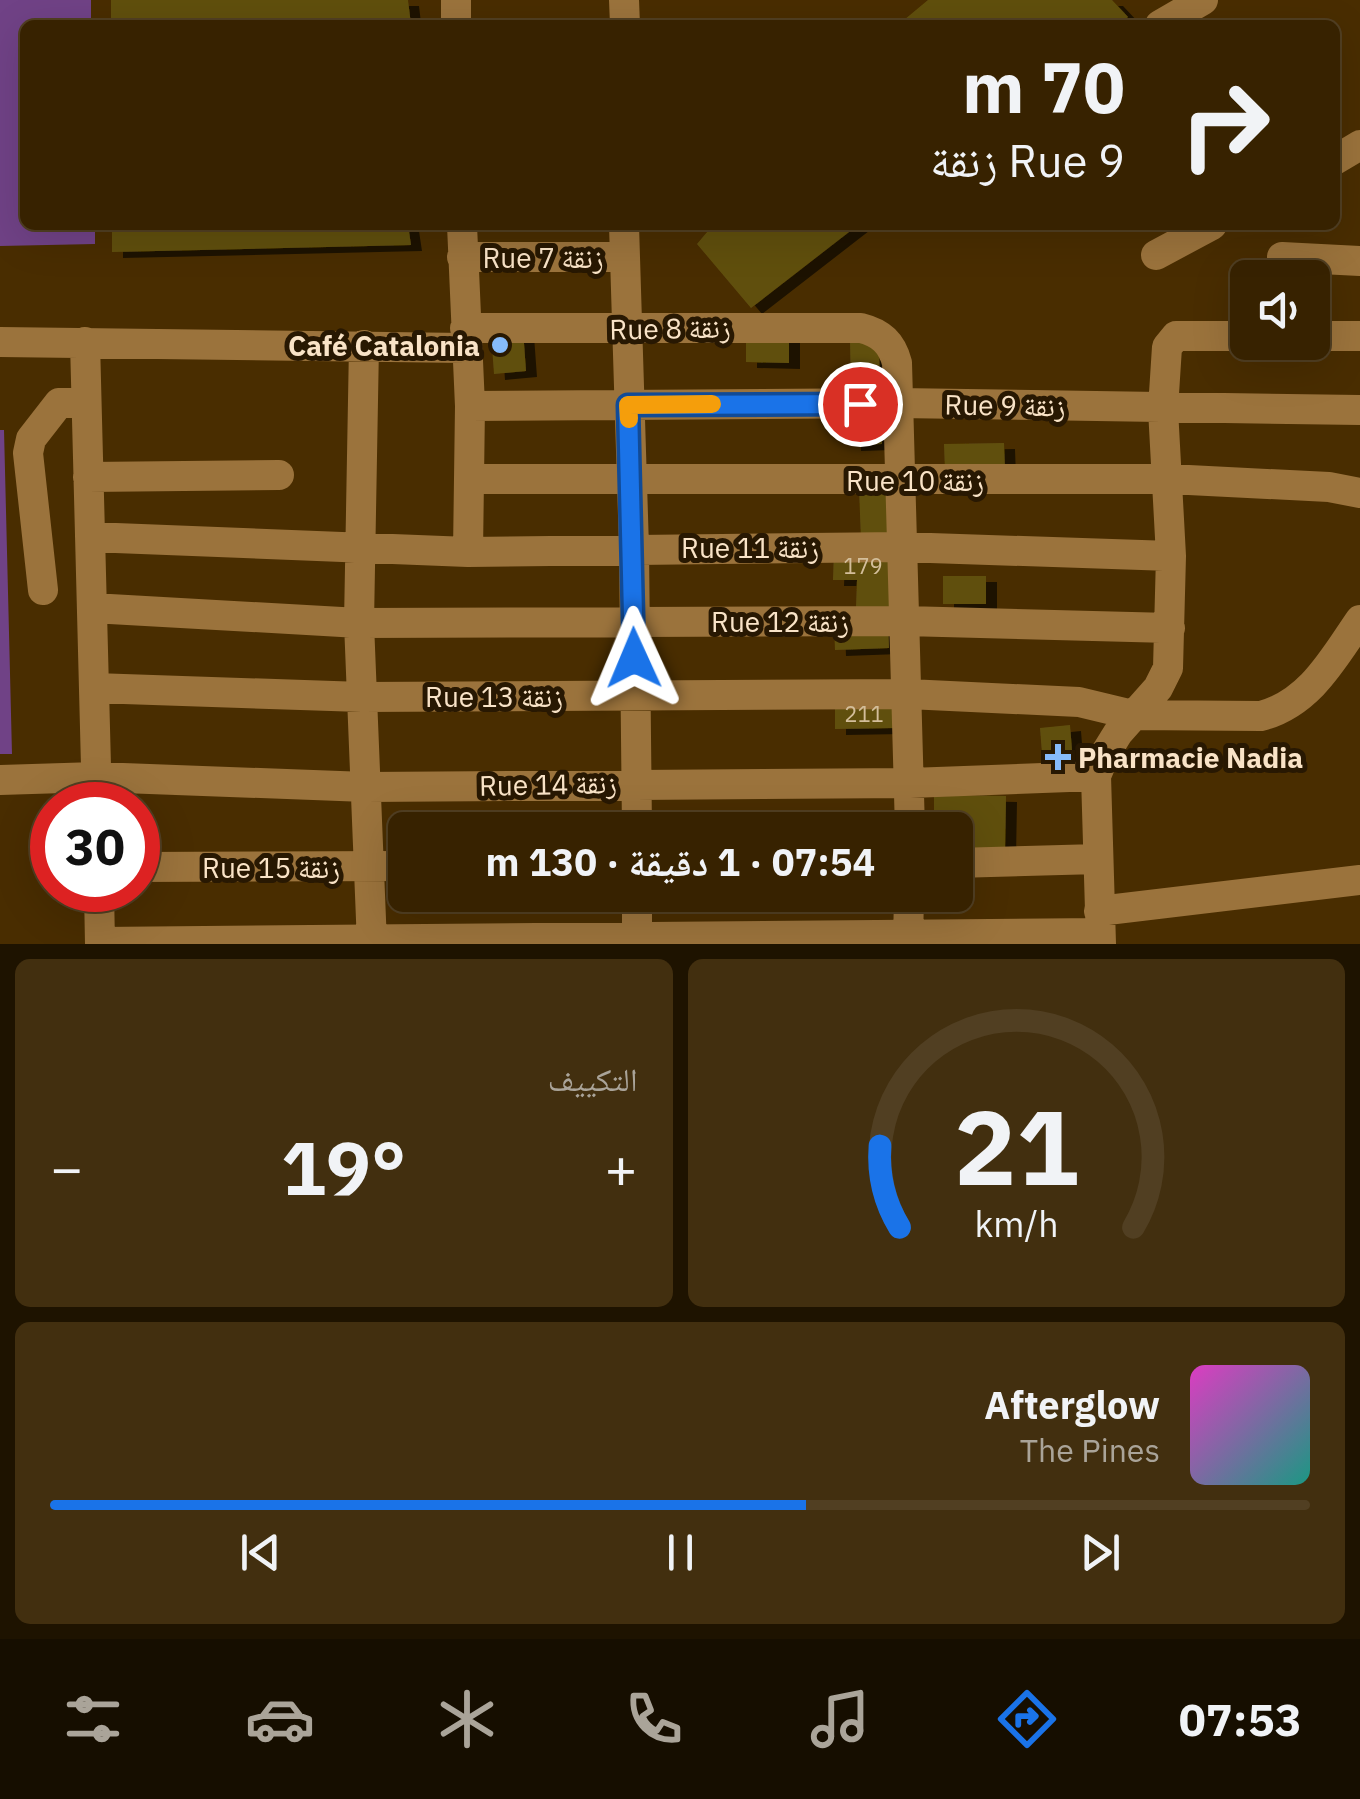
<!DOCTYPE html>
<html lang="ar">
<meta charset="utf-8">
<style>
:root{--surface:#372200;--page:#422f0f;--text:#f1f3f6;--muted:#aaa499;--line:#513f22;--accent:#1a73e8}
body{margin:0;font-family:"IBM Plex Sans","Noto Naskh Arabic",sans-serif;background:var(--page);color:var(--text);direction:rtl;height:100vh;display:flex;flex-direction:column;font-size:38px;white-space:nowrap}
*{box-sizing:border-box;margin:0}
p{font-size:32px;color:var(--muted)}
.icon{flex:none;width:55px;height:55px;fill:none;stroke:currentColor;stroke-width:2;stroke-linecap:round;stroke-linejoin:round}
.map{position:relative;height:944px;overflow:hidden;direction:ltr}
.sheet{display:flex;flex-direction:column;gap:15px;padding:15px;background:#1e1300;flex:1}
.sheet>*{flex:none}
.guide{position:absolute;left:20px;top:20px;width:1320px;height:210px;border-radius:15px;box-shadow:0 10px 40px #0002,0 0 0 2px var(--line);direction:rtl;background:#372200;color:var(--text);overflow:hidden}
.fabs{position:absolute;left:1230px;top:260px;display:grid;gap:20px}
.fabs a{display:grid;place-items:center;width:100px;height:100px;border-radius:15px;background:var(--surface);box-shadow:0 10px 40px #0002,0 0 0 2px var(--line);font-size:50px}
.speed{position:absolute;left:30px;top:782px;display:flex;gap:20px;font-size:50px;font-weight:700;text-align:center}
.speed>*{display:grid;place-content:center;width:130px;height:130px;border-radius:50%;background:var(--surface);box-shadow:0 10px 40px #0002,0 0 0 2px var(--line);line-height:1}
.speed .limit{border:15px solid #d22;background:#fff;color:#111}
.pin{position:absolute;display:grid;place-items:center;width:85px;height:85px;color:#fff;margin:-42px;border:5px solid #fff;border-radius:50%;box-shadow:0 2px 10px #0007}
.me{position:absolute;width:110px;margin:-55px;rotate:359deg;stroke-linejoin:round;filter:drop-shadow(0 0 8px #0008)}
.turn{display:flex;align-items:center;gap:35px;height:210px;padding:0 50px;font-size:45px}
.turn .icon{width:130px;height:130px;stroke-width:2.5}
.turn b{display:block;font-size:70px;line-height:85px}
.big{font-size:75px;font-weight:700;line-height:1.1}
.sheet .tile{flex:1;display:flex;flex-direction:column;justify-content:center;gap:15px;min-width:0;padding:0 35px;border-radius:15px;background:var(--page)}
.sheet .dial{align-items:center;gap:0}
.dial svg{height:260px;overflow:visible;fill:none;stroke:var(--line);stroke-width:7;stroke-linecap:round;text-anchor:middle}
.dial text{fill:var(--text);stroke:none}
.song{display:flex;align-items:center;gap:30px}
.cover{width:120px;height:120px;border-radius:15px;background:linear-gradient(135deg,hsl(310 70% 55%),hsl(170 70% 35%))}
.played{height:10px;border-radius:5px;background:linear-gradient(90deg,var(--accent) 60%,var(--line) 60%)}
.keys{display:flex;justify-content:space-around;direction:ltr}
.heat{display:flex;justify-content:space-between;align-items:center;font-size:55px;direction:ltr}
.sheet .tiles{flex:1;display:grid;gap:15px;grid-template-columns:1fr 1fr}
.tile:last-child{grid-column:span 2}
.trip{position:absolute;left:388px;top:812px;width:585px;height:100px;border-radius:15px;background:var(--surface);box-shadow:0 10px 40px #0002,0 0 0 2px var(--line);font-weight:700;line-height:100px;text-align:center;direction:rtl}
.menu{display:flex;height:160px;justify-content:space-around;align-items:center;background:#160e00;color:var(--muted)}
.menu .icon{width:70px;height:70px}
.menu .active{color:var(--accent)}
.menu b{font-size:45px;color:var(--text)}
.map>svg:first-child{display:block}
</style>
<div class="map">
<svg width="1360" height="944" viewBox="0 0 1360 944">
<defs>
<filter id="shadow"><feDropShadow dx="11" dy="6" stdDeviation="0" flood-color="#0009"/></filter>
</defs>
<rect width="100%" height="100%" fill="#492d00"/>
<path fill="#704286" d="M0 0H91V25H25V225H95V244L0 246Z
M0 430H4L12 754H0Z"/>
<path fill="#615011" filter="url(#shadow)" d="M111 0H408L411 25H111Z
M928 0H1112L1128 17 1118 25H898Z
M112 225H408L411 245 112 252Z
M713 225H858L751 308 697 244Z
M523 330 526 371 494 374 491 332Z
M746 334 789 335V363L746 362Z
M850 338 879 343 880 397 851 398Z
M882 413V444L850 445 849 414Z
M1004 443 1005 471 945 472 944 444Z
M890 487 892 539 861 540 859 488Z
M834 550H893V607H856L857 580H833Z
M943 576H986V604H943Z
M888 623 889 648 835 650 834 625Z
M835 698H893V728L835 729Z
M1070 725 1073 763 1043 766 1040 728Z
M934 790 960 795 1006 796 1005 852 955 851V830H934Z"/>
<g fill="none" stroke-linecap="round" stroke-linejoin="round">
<path stroke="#9b733c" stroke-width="30" d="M624 0 625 25
M456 25V0
M1160 25 1203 0
M1335 160 1360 145
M462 225 470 406 468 552
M624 225 634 548 637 830
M1156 255 1212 225
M462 257H625
M1282 257 1360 261
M465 328H861C881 333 892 343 897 363L910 830
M1312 336H1360
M0 342 465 348
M85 342 97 805
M364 345 359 623 372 944
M470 406 898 403 1360 410
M88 477 279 475
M469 479H1169L1329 487 1360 493
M90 537 468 552 901 547 1171 556
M43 590 28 453 31 439 59 403 86 401
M92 608 359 623 905 621 1170 628
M94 688 362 697 908 694 1079 702 1133 715 1261 716C1310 703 1333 659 1360 620
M0 780 96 777 366 787 910 783 1096 776
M955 863 1098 859
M138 867 405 866
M99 890 100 944
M637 895V944
M1099 911 1360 880
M100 942 1100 933
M908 944 909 895
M1101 944 1096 776 1105 754 1118 733 1158 688 1168 668 1171 556 1163 409 1167 347 1176 336H1248"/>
</g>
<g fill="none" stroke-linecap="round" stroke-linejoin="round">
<g stroke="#114b97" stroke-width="25">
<path id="route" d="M634 658 628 405 860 404"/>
</g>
<use href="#route" stroke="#1a73e8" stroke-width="18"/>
<path stroke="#f59e0b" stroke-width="18" d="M629 419 628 405 712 404"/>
</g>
<g fill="#86bbfb" stroke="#281802" stroke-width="4">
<circle cx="500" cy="345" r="10"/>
<path d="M1053 742h10v10h10v10h-10v10h-10v-10h-10v-10h10z"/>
</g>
<g text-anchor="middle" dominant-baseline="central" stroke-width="10" stroke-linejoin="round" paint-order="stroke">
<g font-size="22" fill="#d3be9a">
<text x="863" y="565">179</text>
<text x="864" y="713">211</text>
</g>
<g font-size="28" fill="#f9e3c7" stroke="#281802">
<text x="543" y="257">Rue 7 زنقة</text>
<text transform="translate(670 328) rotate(-1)">Rue 8 زنقة</text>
<text transform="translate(1005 405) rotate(1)">Rue 9 زنقة</text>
<text x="915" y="480">Rue 10 زنقة</text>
<text x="750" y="547">Rue 11 زنقة</text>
<text x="780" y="621">Rue 12 زنقة</text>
<text x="494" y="696">Rue 13 زنقة</text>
<text transform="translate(548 784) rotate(-1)">Rue 14 زنقة</text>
<text x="271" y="867">Rue 15 زنقة</text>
</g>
<g font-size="28" font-weight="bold" fill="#f9e3c7" stroke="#281802" text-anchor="end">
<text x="480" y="345">Café Catalonia</text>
<text x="1078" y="757" text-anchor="start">Pharmacie Nadia</text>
</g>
</g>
</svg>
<div class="fabs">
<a><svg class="icon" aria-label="sound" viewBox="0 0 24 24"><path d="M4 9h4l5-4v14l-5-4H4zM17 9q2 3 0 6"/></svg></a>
</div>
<div class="speed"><div class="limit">30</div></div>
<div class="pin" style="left:860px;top:404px;background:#d93025"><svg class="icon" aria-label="arrive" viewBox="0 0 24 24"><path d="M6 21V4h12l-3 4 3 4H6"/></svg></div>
<svg class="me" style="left:634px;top:658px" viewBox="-20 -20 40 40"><path d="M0-17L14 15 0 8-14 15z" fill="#1a73e8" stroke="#fff" stroke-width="4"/></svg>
<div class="trip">07:54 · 1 دقيقة · 130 m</div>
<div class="guide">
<div class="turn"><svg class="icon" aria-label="right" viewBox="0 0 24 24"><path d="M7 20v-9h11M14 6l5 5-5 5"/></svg><div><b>70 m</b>Rue 9 زنقة</div></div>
</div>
</div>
<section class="sheet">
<div class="tiles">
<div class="tile dial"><svg viewBox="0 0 100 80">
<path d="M14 69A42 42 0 1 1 86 69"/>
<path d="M14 69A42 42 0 0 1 8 44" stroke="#1a73e8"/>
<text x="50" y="56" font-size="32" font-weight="700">21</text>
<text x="50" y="72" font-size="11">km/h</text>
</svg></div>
<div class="tile"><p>التكييف</p>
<div class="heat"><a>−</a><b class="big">19°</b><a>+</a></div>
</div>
<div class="tile">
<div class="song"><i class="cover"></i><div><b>Afterglow</b><p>The Pines</p></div></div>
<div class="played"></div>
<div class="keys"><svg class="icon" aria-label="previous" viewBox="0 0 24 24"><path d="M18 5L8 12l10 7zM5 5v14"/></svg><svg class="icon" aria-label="pause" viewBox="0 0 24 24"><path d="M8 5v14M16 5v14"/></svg><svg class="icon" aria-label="next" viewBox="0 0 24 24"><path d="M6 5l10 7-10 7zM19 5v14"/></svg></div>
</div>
</div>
</section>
<nav class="menu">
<b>07:53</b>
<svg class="icon active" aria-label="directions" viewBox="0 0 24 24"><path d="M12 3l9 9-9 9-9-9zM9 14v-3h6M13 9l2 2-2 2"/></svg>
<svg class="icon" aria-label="music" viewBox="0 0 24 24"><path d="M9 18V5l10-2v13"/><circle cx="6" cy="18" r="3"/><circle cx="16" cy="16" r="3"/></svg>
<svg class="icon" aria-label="phone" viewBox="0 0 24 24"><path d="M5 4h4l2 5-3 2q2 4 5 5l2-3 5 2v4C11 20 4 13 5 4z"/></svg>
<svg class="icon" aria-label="climate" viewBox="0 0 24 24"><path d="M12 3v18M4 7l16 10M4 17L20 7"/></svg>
<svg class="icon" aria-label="car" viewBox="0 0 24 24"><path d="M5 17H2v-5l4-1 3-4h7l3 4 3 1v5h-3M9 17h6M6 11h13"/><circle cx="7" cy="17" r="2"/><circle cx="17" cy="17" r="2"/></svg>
<svg class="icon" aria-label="filters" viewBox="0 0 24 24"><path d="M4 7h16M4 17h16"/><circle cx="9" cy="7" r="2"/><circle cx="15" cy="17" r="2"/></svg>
</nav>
